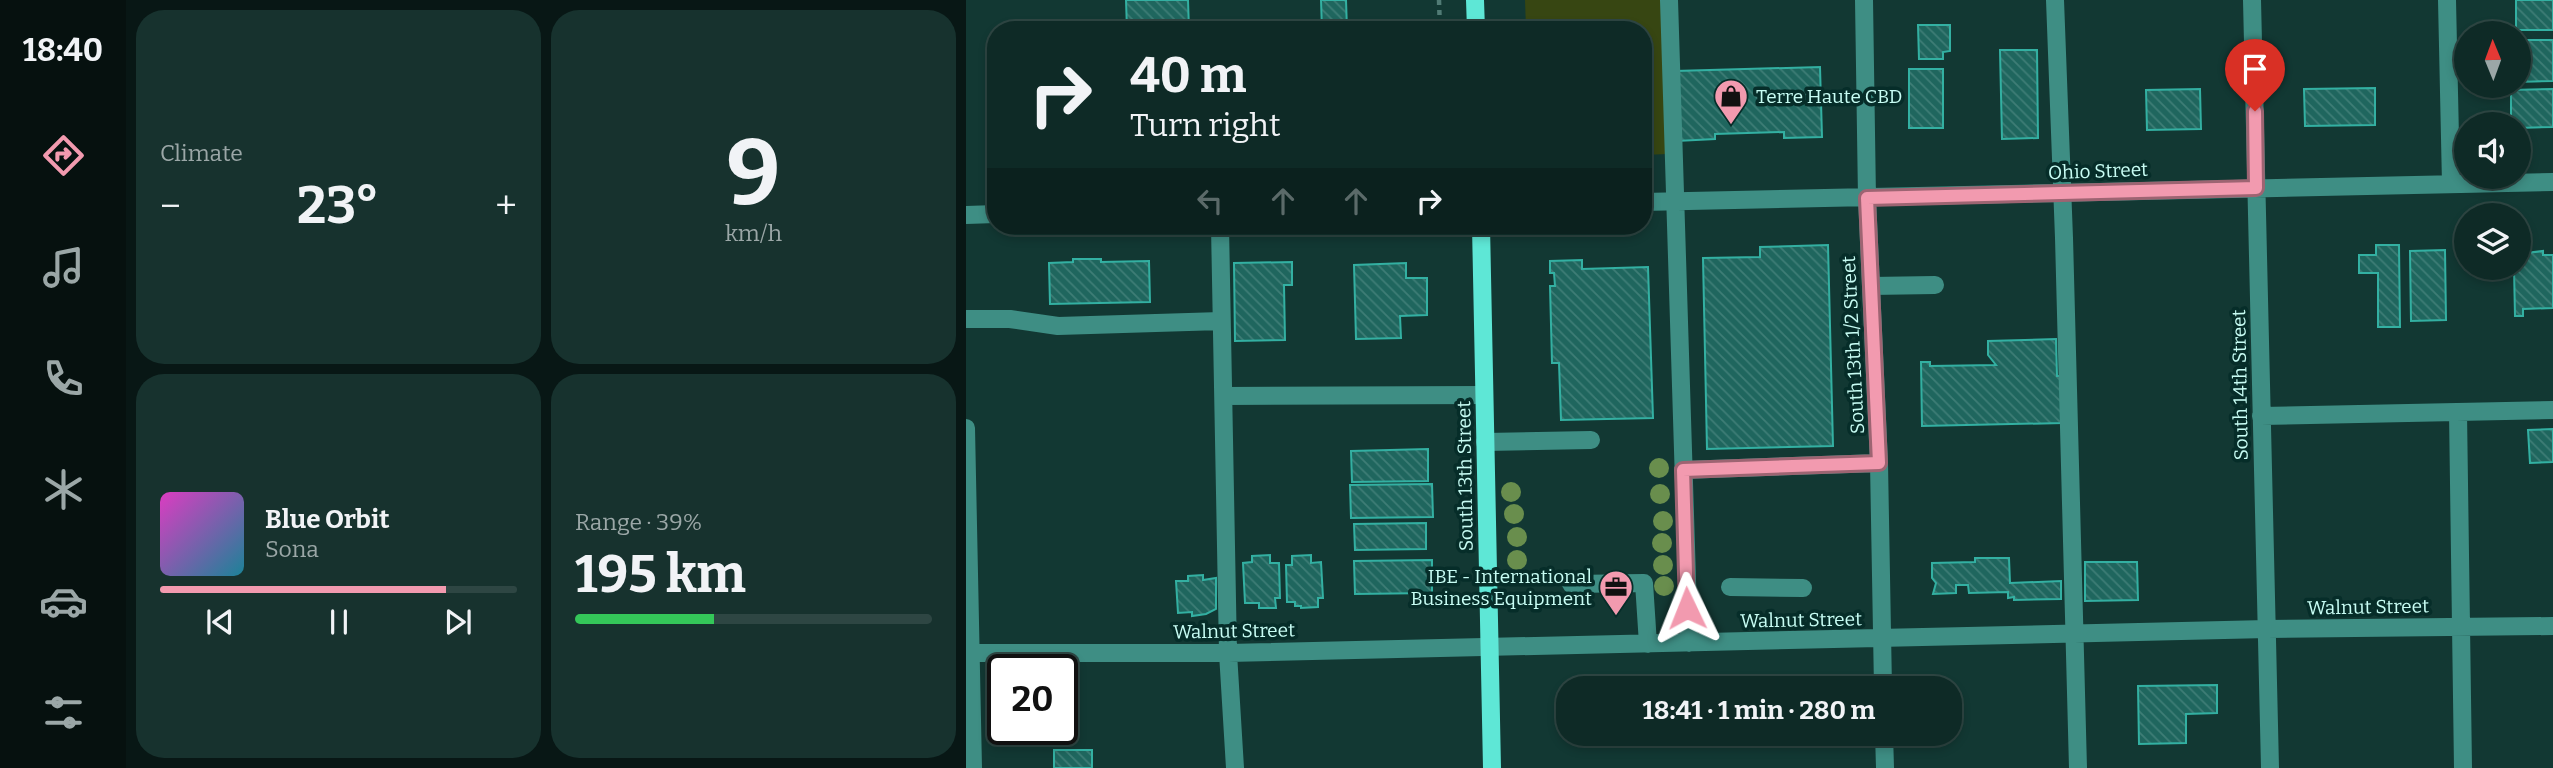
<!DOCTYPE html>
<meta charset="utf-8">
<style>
:root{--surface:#0e2a26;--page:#17322e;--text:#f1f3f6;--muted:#9ba7a7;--line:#2e4643;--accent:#f29aaf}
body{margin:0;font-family:Bitter,serif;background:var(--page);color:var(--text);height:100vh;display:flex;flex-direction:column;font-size:26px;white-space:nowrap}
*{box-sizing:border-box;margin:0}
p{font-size:23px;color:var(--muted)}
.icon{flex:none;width:38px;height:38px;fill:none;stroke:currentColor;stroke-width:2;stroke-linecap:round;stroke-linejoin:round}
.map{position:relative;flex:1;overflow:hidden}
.details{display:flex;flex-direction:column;gap:10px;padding:10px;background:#081715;width:840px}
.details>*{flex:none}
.guide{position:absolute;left:21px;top:21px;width:665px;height:214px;border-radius:28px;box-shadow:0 4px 10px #0003,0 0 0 2px var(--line);background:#0e2a26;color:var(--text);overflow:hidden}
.needle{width:46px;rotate:359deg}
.buttons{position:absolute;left:1488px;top:21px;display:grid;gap:14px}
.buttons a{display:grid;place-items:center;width:77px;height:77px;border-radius:50%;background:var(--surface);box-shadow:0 4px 10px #0003,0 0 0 2px var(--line);font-size:35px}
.speed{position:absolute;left:21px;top:654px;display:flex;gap:14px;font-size:35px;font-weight:700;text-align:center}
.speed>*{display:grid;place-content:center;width:91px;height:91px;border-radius:50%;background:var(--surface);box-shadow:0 4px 10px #0003,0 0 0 2px var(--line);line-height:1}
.speed .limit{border:4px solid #111;border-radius:10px;background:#fff;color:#111}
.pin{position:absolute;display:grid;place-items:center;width:60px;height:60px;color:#fff;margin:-72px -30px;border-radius:50% 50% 50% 0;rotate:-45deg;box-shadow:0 0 7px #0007}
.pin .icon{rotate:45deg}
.me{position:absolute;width:77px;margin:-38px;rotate:358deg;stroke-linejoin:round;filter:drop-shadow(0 0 5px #0008)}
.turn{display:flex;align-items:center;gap:24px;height:147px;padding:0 28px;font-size:32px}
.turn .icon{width:91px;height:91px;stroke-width:2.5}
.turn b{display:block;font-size:49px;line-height:60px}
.lanes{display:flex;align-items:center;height:66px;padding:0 28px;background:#0003;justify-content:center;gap:35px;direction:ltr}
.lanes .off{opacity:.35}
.big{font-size:52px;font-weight:700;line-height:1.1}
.details .card{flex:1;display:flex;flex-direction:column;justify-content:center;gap:10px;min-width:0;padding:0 24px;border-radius:28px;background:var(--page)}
.details .dial{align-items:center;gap:0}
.dial b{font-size:91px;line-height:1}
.song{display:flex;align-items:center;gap:21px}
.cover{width:84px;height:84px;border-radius:10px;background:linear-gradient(135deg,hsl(310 70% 55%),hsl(190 70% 35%))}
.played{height:7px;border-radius:4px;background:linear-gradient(90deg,var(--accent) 80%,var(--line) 80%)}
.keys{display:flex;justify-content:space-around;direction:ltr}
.heat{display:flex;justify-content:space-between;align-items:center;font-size:38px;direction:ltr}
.charge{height:10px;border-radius:5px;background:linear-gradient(90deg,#34c759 39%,var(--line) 0)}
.details .tiles{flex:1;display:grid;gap:10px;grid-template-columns:repeat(2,1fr)}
.trip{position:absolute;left:590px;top:676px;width:406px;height:70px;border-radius:28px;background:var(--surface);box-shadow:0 4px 10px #0003,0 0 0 2px var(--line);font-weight:700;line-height:70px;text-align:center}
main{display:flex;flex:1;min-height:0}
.tabs{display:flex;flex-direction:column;width:126px;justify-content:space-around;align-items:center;background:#06110f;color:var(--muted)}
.tabs .icon{width:49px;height:49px}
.tabs .selected{color:var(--accent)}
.tabs b{font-size:32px;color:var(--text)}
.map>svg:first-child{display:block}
</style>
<main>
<nav class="tabs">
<b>18:40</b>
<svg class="icon selected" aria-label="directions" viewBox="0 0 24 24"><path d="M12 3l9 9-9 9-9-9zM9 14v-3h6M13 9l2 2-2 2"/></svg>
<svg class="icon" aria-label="music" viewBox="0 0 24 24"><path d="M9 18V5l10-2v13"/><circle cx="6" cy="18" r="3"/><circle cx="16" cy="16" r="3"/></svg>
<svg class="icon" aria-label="phone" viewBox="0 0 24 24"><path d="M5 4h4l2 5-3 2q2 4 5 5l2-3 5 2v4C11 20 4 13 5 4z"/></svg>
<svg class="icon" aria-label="climate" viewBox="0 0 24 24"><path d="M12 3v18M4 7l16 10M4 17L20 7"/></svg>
<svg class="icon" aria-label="car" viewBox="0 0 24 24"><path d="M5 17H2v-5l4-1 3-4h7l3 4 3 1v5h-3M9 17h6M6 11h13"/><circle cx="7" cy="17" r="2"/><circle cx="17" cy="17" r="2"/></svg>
<svg class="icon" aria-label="filters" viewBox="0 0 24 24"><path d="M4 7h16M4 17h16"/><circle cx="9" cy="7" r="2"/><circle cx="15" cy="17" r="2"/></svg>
</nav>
<section class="details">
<div class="tiles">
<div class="card"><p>Climate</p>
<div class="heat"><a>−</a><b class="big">23°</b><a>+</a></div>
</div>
<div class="card dial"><b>9</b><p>km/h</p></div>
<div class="card">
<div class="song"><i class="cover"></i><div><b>Blue Orbit</b><p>Sona</p></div></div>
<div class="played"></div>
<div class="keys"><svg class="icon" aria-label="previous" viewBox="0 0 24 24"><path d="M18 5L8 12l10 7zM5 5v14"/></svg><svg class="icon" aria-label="pause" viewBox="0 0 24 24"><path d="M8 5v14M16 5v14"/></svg><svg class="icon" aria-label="next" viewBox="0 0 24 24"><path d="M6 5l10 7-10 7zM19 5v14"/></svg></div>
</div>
<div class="card"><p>Range · 39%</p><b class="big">195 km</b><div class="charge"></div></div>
</div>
</section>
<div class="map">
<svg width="1587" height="768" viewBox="0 0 1587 768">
<defs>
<pattern id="building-back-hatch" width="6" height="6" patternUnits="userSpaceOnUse" patternTransform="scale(1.75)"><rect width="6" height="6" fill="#1f665e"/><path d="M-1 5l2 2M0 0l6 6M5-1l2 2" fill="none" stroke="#3e7d76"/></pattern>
</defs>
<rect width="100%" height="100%" fill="#123833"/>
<path fill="#374612" d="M559 0H698L702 154 677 155V30H560Z"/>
<path fill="url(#building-back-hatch)" stroke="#33b0a2" stroke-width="2" d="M160 0H222L223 30H161Z
M355 0H380L381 30H356Z
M1550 0H1587V30H1550Z
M952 25H984V51L977 52V59H953Z
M1552 40H1587V81L1552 82Z
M1034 50H1071L1072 138 1036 139Z
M854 67 856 137 818 138V132L749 134V139L711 141 709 71Z
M943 69H977V128H943Z
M1409 88V125L1339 126 1338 89Z
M1234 89 1235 129 1181 130 1180 90Z
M1587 89V127L1552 128V124H1545V90Z
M862 245 867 446 741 449 737 258 794 257V247Z
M1410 245H1433L1434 327H1412V273H1393V255H1410Z
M1479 250 1480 320 1445 321 1444 251Z
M1577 251V255H1587V308L1557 309V316H1549L1548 268H1552V254Z
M107 259H135V262L183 261 184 302 84 304 83 263 107 262Z
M616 260V269L682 267 687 418 595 420 593 363H586L584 286H589L588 273H584V261Z
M326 262V285H318L319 340 269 341 268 263Z
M440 263V278H461V315L434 316 435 338 390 339 388 265Z
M1090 339 1091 376H1096L1097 423 956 426 955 362H964V366L1030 365 1022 355V341Z
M1587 429V462L1564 463 1562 430Z
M462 449V481L386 482 385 451Z
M466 484 467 517 385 518 384 485Z
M460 523V549L389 550 388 524Z
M304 555V563H313L314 598H309L310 608H293V603H279L277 563 286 562V556Z
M345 555V563L355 562 357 598H352V607L335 608V606H329V602H321L320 565H326V556Z
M1009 558H1043L1044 583 1095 581V599L1048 600V597L1042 598V592L1003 593 1002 585H990V593L967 594 970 583 966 578V563L1009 562Z
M466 560V593L389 594 388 561Z
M1119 562H1171L1172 600 1119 601Z
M237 575V580L250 578V609L240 614 226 616V612L212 613 210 581H222V576Z
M1251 685V713L1220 714V743L1173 744 1172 686Z
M88 750H126V768H88Z"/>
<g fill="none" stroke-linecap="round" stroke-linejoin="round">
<path stroke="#507b75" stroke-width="4.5" stroke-dasharray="5 5" stroke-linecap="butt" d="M473 0 474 30"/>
<path stroke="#3e8e84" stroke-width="18" d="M703 0 723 643
M898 0 901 198 913 463 917 688
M1089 0 1098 238 1112 768
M1286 0 1304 768
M1481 0 1485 184
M677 202 1587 182
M0 215 30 214
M254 226 262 653 269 768
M905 286 969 285
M0 319H44L92 326 255 321
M258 396 518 395
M1492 412 1497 768
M1295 416 1587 410
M0 428 7 768
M519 442 625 440
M717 470 913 463
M605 584 678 583 682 644
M764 587 837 588
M0 653H262L1301 629 1587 626
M918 733 919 768"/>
<path stroke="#5ee7d6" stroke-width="18" d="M509 0 510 30
M515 226 526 768"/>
</g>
<g fill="#698e4d">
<circle cx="693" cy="468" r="10"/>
<circle cx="545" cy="492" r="10"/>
<circle cx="694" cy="494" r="10"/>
<circle cx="548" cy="514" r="10"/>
<circle cx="697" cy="521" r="10"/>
<circle cx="551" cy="537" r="10"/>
<circle cx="696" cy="543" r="10"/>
<circle cx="551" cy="560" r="10"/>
<circle cx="697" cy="565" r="10"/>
<circle cx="698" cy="586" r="10"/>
</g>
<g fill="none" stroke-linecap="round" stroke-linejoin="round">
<g stroke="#9d6472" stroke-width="18">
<path id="route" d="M721 608 717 470 913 463 901 198 1290 188 1289 111"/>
</g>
<use href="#route" stroke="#f29aaf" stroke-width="12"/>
</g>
<defs>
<g id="shop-pin" transform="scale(1.75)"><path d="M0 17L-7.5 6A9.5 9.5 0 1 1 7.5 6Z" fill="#f29aaf" stroke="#062d29"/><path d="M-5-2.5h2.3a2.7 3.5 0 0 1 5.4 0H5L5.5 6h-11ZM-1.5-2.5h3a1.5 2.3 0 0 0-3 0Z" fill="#111"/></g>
<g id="office-pin" transform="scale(1.75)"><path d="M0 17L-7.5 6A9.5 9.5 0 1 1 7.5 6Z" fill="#f29aaf" stroke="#062d29"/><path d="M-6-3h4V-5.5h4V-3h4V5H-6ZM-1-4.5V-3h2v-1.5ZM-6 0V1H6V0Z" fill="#111"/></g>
</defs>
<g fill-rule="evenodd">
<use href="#shop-pin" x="765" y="96"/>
<use href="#office-pin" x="650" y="587"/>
</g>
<g text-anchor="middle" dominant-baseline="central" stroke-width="7" stroke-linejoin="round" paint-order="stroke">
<g font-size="19" fill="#c8fdf4" stroke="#062d29" text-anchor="start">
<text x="790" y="96">Terre Haute CBD</text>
<text x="626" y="576" text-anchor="end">IBE - International<tspan x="626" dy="22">Business Equipment</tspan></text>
</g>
<g font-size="19" fill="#c8fdf4" stroke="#062d29">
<text transform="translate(1132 171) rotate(-2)">Ohio Street</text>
<text transform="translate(887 345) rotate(-93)">South 13th 1/2 Street</text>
<text transform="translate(1274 385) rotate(-91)">South 14th Street</text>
<text transform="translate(499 476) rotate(-91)">South 13th Street</text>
<text transform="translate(1402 607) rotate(-1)">Walnut Street</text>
<text transform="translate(835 620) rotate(-1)">Walnut Street</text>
<text transform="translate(268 631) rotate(-1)">Walnut Street</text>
</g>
</g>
</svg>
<div class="buttons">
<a><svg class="needle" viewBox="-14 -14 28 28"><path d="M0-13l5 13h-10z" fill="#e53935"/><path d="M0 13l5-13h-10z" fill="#9ba7a7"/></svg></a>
<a><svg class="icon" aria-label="sound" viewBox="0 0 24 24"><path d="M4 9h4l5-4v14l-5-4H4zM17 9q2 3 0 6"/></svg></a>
<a><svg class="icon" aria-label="layers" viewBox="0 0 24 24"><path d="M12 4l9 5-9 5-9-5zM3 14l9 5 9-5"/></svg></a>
</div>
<div class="speed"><div class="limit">20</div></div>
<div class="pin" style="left:1289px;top:111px;background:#d93025"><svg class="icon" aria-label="arrive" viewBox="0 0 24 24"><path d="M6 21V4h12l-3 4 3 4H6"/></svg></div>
<svg class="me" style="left:721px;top:608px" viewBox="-20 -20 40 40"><path d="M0-17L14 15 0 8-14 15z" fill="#f29aaf" stroke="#fff" stroke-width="4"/></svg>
<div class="trip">18:41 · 1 min · 280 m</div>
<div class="guide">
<div class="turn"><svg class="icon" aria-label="right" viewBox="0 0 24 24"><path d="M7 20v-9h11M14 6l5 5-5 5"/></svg><div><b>40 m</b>Turn right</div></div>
<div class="lanes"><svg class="icon off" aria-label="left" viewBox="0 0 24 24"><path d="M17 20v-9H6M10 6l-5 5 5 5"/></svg><svg class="icon off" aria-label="ahead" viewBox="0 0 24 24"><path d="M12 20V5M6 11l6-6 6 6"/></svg><svg class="icon off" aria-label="ahead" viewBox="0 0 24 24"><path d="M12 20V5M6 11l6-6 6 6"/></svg><svg class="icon" aria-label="right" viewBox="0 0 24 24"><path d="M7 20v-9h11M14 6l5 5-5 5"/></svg></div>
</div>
</div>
</main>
